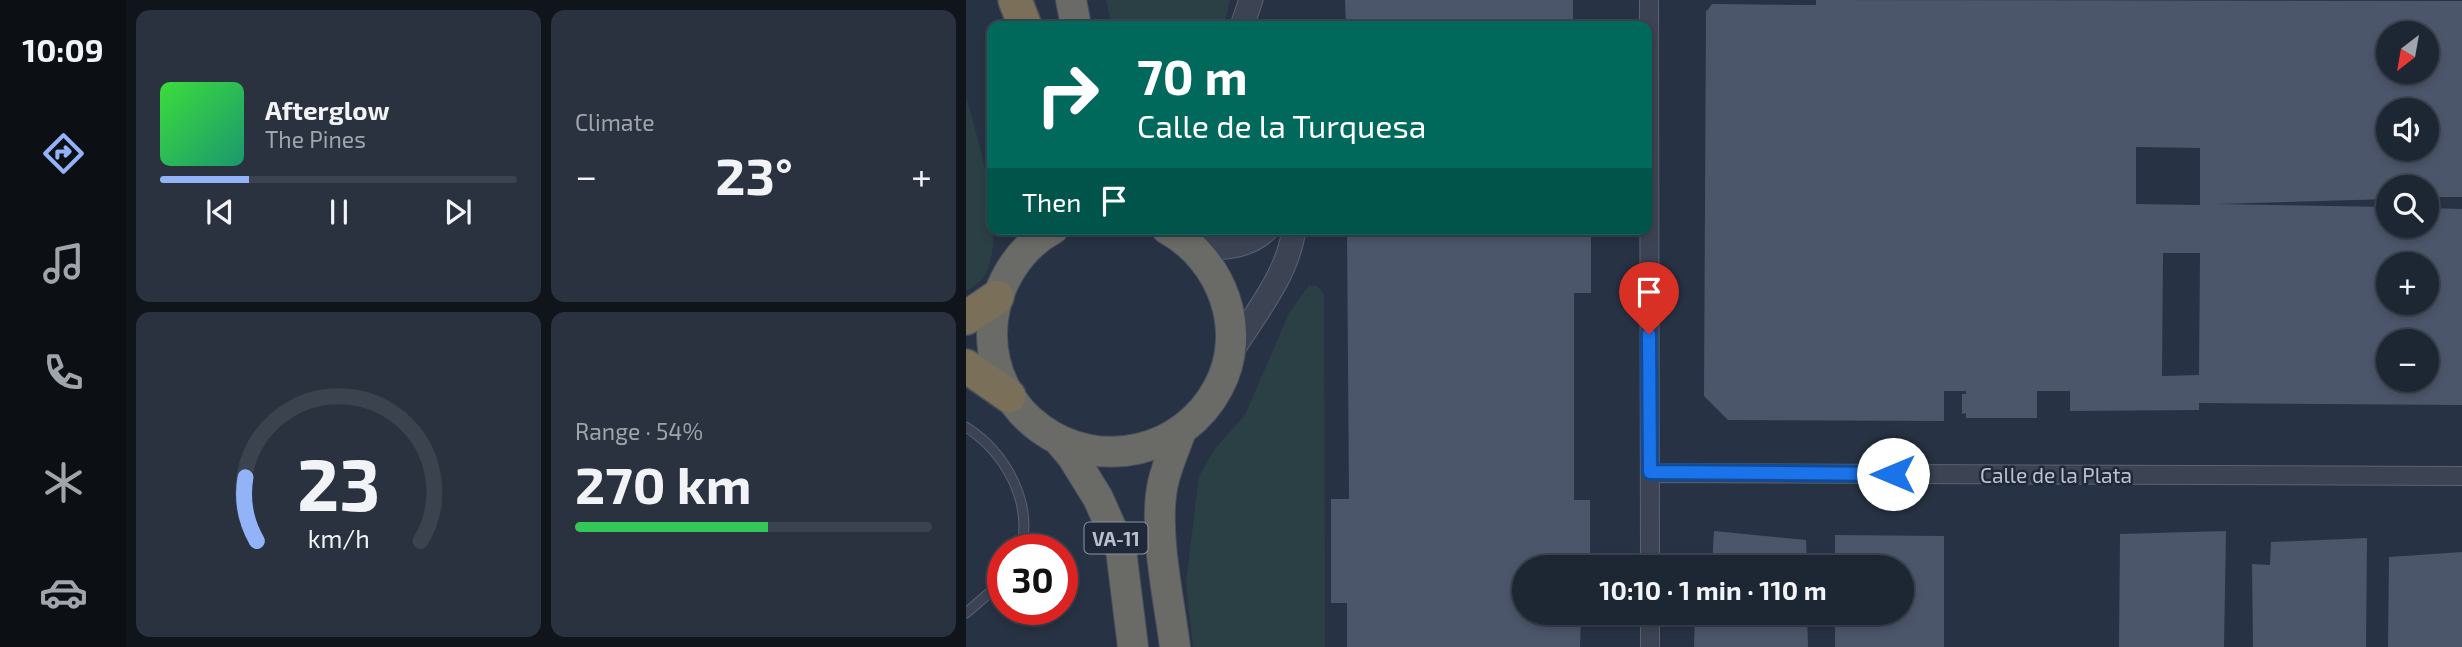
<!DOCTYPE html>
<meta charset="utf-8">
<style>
:root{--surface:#1d2633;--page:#2a323f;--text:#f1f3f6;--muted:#a0a5ac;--line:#3b434e;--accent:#93b3f9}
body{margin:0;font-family:"Exo 2",sans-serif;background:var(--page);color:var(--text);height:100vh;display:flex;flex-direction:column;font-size:26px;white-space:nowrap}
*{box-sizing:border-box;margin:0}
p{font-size:23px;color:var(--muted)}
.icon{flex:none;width:38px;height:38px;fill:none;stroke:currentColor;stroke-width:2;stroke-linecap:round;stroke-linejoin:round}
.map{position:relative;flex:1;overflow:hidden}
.sheet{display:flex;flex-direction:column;gap:10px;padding:10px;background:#10151c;width:840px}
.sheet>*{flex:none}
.guide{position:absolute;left:21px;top:21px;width:665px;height:214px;border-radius:14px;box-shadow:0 4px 10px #0003,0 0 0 2px var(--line);background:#00695c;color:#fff;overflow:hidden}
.needle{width:46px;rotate:211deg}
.controls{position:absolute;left:1410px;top:21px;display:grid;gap:14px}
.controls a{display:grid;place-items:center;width:63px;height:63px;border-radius:50%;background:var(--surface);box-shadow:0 4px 10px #0003,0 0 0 2px var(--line);font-size:35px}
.speed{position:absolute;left:21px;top:534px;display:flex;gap:14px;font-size:35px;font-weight:700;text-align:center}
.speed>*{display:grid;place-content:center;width:91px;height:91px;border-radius:50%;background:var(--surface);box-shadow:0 4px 10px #0003,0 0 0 2px var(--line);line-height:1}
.speed .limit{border:10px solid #d22;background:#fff;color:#111}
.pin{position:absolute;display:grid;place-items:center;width:60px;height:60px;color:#fff;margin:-72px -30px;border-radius:50% 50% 50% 0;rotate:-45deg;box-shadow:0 0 7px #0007}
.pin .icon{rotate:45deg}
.me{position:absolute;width:77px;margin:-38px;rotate:270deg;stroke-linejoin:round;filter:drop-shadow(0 0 5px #0008)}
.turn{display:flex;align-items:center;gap:24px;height:147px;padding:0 35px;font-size:32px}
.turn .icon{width:91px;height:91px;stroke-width:2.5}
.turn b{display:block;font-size:49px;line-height:60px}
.then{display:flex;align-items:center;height:66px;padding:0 35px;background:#0003;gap:14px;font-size:26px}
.big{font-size:52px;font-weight:700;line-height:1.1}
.sheet .widget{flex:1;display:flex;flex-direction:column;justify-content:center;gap:10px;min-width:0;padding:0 24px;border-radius:14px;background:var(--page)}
.sheet .dial{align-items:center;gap:0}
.dial svg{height:182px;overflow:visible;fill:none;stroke:var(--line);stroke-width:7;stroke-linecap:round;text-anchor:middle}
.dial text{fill:var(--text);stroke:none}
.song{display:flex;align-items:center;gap:21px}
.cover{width:84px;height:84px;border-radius:10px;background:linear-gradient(135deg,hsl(120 70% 55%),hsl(160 70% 35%))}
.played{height:7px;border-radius:4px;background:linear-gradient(90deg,var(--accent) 25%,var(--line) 25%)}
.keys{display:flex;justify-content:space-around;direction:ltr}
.heat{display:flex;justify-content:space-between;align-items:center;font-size:38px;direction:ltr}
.charge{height:10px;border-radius:5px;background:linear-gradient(90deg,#34c759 54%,var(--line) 0)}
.sheet .tiles{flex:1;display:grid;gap:10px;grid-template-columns:repeat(2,1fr)}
.trip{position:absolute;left:546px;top:555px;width:402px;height:70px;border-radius:35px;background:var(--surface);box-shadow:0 4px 10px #0003,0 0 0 2px var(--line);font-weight:700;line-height:70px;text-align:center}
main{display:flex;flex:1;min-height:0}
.tab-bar{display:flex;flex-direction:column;width:126px;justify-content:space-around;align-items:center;background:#0c0f14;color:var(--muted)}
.tab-bar .icon{width:49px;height:49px}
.tab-bar .current{color:var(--accent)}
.tab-bar b{font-size:32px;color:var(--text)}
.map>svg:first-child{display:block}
</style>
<main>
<nav class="tab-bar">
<b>10:09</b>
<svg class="icon current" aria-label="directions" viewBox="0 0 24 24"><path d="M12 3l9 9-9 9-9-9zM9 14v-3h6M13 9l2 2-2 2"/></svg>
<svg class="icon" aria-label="music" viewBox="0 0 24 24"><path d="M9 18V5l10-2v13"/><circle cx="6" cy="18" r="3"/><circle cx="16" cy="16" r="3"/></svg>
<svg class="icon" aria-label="phone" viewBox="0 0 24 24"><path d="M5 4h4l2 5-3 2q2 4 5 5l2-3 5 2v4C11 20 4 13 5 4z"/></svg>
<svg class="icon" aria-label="climate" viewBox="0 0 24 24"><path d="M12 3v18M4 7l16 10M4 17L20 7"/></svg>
<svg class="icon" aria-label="car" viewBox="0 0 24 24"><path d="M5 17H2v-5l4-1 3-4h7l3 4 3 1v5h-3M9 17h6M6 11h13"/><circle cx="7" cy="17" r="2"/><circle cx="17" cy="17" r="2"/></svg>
</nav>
<section class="sheet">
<div class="tiles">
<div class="widget">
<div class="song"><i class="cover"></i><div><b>Afterglow</b><p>The Pines</p></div></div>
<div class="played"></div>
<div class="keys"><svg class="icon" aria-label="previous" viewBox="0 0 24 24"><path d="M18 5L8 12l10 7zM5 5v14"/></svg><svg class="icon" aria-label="pause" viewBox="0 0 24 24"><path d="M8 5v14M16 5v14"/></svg><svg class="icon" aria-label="next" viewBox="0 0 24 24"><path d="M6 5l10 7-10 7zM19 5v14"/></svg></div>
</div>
<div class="widget"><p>Climate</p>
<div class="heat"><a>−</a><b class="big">23°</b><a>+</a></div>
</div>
<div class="widget dial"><svg viewBox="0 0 100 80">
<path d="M14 69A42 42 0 1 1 86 69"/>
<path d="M14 69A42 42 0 0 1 9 41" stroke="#93b3f9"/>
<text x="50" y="56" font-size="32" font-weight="700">23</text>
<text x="50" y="72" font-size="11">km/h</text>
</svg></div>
<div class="widget"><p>Range · 54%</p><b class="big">270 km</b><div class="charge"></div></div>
</div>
</section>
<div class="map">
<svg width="1496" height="647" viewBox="0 0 1496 647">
<rect width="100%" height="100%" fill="#273244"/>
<path fill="#2a4045" d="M140 0H264L258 26H146Z
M0 96C11 137 44 240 17 278 13 284 6 287 0 291Z
M343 285 351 286 358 294 359 647H227L220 582 233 476 248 450 279 415 323 313Z"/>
<path fill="#4c566a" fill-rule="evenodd" d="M379 0H607V26H380Z
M850 0 1496 1V197H1461V187H1423V199L1251 204 1423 207V226H1461V208L1496 209V405L1233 403V410L1104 411V391H1071V418H1000V413L996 414V394H1000V391H978V421L762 420 738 396 740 12 746 4 850 5ZM1423 33H1461V72H1423ZM1423 110H1461V149H1423ZM1170 147 1234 148V205L1170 204ZM1197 253H1234L1233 375 1196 376ZM1423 264H1461V303H1423ZM1423 341H1461V380H1423Z
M381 229H625V293H608V500H624V567H558V612H615L614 647H381V603H365V499H383Z
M748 531 840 540 841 567H746Z
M1260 531 1258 647H1153L1154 534Z
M869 535 978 536V647H869V612H936V567H869Z
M1401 538 1400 647H1287L1286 564 1304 565 1305 542Z
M1496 552V647H1422L1423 557Z
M729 612H841L842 647H728Z"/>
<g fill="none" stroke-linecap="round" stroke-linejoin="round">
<g stroke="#5b6271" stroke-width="11">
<path id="service" d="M0 427C40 453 67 502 55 550
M0 613 37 581"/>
</g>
<g stroke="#5b6271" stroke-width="20">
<path id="minor" d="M683 0 684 567
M684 473 1496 476
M684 647V612"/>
</g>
<g stroke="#5b6271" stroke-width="25">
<path id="tertiary" d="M276 26 285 0
M226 247C253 249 281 249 301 229
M263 356C287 316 322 276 328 229"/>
</g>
<g stroke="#474f5e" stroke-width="32">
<path id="trunk" d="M105 0 110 26
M87 229C50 249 26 292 26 334 26 372 44 407 75 429 134 472 218 452 252 388 283 331 256 259 201 229
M94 442 106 456 132 498 155 550 167 647
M209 647C203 599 187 529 197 483 201 465 209 448 215 431"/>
</g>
<g stroke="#474f5e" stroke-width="36">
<path id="motorway" d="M49 0 59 26
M0 318 31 297
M0 366 43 396"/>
</g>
<use href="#service" stroke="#3c4454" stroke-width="9"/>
<use href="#minor" stroke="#3c4454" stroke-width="18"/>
<use href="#tertiary" stroke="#3c4454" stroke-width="23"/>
<use href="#trunk" stroke="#6a6a66" stroke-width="30"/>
<use href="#motorway" stroke="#7a7059" stroke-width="33"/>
</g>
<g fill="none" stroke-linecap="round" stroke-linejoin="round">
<g stroke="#114b97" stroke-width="18">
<path id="route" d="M683 334 684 472 927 474"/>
</g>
<use href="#route" stroke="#1a73e8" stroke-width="12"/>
</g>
<g text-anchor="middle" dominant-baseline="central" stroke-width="5" stroke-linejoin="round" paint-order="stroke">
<rect fill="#20293a" stroke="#8c93a1" stroke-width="2" x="118.5" y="522.5" width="63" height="31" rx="5"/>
<g font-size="19" font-weight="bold" fill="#bac0cd">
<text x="150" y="538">VA-11</text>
</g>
<g font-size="21" fill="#bac0cd" stroke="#20293a">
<text x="1090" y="474">Calle de la Plata</text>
</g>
</g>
</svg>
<div class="controls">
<a><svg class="needle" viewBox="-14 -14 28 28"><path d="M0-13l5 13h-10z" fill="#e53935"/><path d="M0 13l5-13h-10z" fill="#a0a5ac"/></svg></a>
<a><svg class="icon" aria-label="sound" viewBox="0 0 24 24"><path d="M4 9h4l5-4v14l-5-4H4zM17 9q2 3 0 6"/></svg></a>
<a><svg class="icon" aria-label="search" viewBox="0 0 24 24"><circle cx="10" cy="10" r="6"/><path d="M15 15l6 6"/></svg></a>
<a>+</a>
<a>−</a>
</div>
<div class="speed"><div class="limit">30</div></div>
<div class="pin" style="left:683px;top:334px;background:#d93025"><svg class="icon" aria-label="arrive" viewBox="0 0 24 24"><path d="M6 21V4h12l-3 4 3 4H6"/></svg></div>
<svg class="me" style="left:927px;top:474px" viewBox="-20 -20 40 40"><circle r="19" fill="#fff"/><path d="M0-13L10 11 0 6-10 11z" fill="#1a73e8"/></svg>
<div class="trip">10:10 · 1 min · 110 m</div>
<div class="guide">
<div class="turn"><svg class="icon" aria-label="right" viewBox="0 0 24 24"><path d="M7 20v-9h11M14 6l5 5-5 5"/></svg><div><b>70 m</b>Calle de la Turquesa</div></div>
<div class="then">Then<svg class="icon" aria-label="arrive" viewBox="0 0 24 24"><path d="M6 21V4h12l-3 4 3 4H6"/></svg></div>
</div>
</div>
</main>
